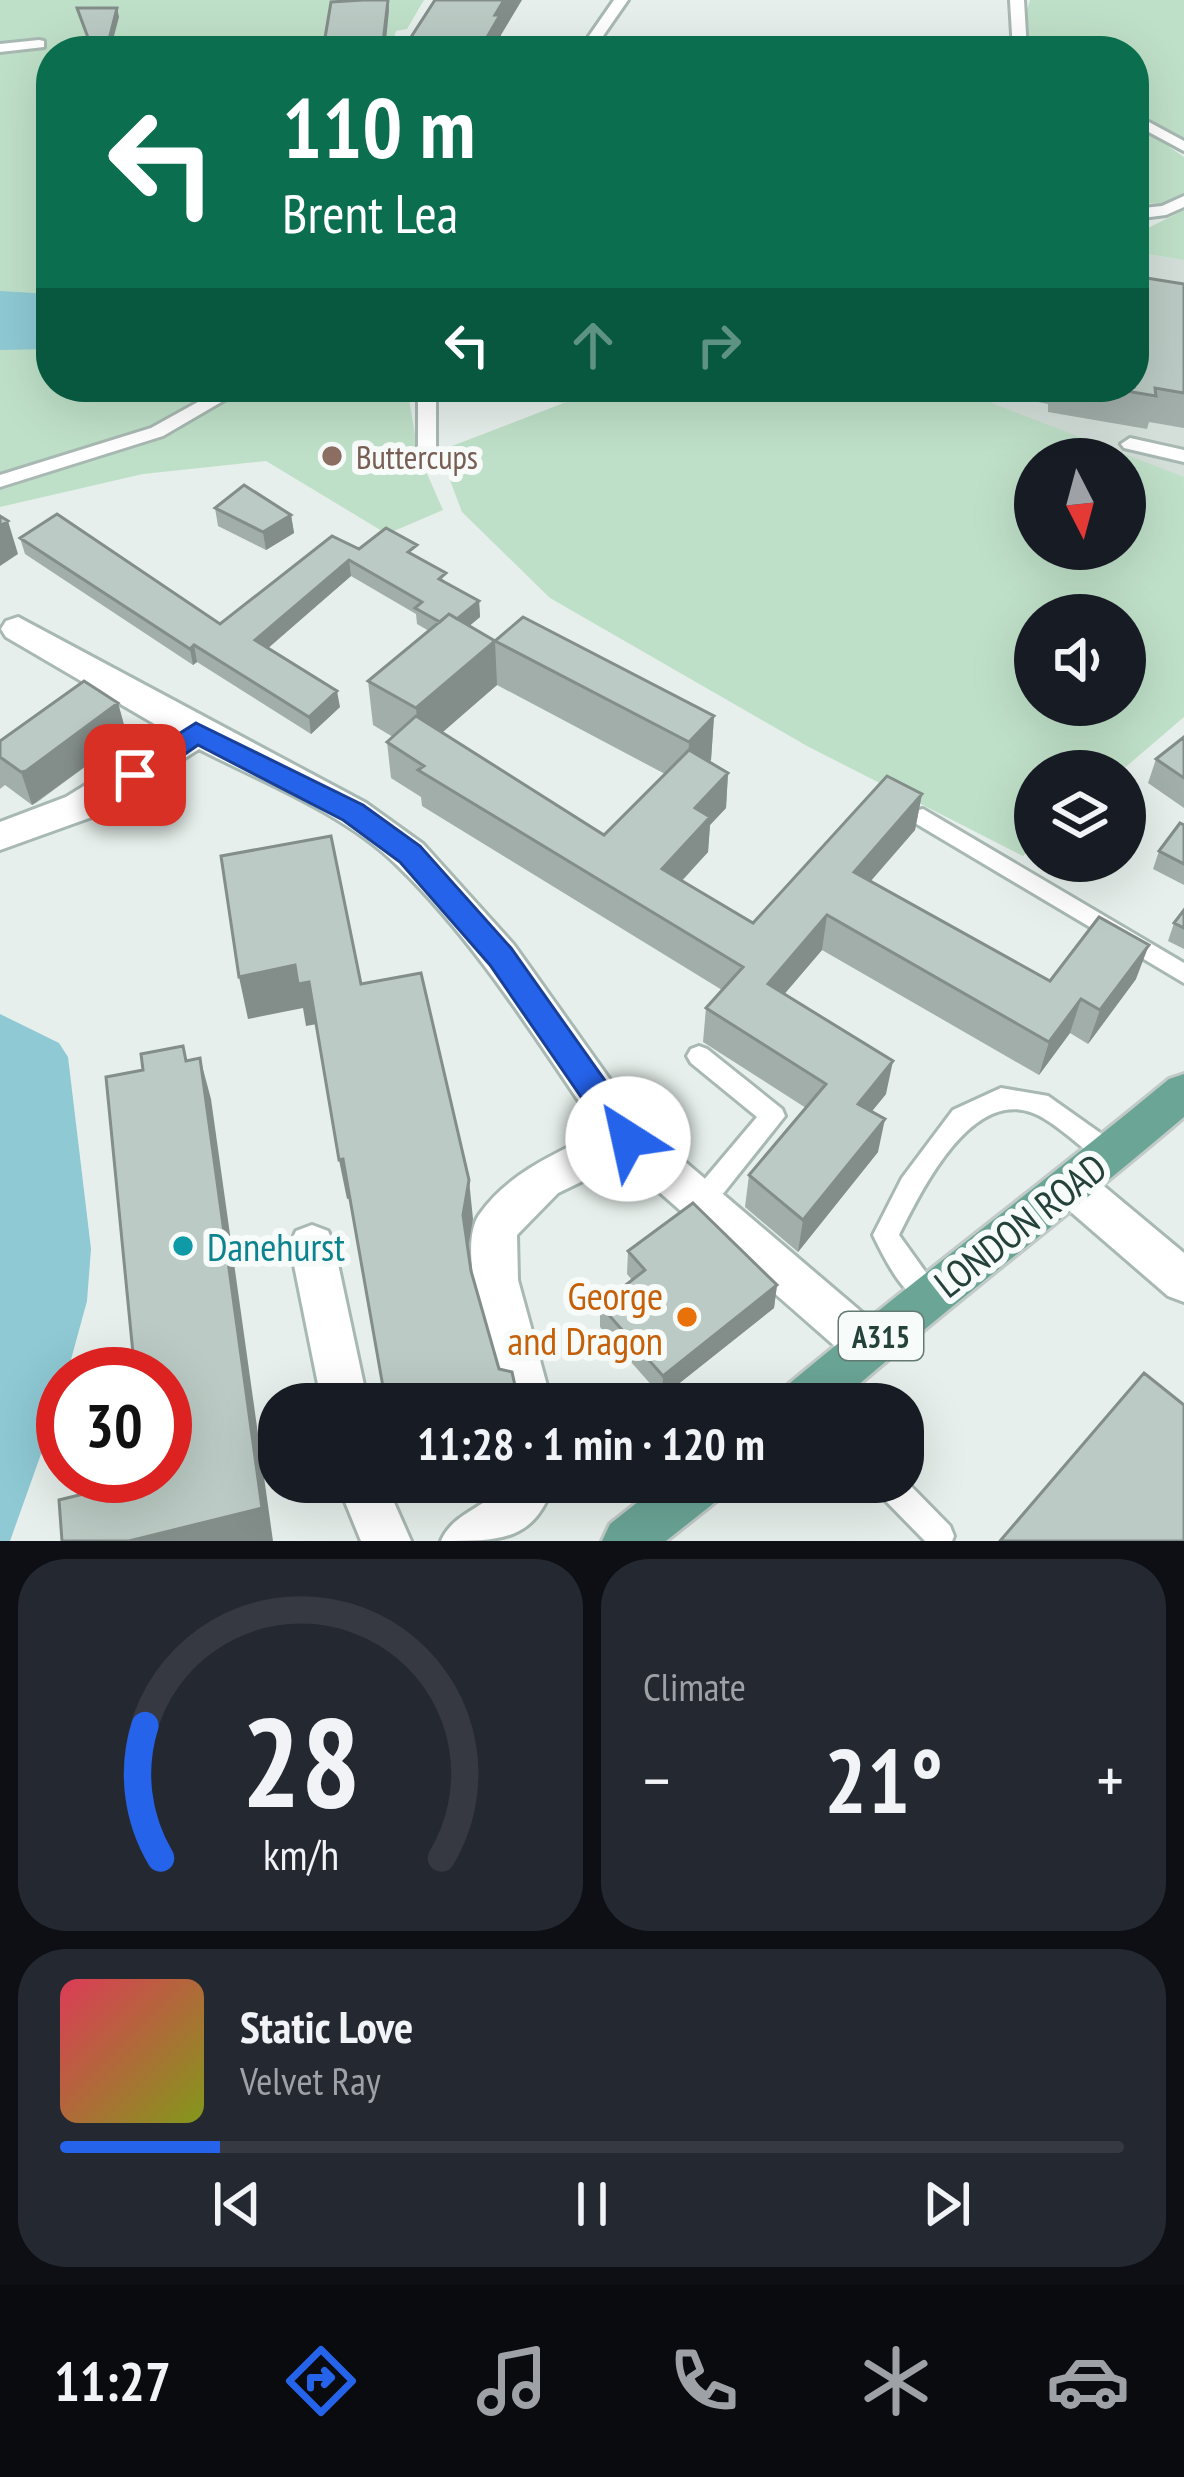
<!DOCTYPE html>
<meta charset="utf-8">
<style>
:root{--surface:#171b24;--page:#242831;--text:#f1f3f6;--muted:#9ea1a6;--line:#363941;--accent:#2563eb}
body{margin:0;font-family:"PT Sans Narrow",sans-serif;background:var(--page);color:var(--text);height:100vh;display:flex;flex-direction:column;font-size:45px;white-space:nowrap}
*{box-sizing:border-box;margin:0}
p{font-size:39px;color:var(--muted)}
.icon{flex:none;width:66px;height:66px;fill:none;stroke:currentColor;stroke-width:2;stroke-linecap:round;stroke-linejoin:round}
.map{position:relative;height:1541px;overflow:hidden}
.side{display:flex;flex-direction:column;gap:18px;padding:18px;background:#0d0f14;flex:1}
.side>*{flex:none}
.banner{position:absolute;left:36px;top:36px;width:1113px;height:366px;border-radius:48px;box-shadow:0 12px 48px #0002;background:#0b6e4f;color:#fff;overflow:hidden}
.needle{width:78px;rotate:174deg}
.buttons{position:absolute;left:1014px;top:438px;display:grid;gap:24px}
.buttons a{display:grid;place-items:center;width:132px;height:132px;border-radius:50%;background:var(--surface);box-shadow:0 12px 48px #0002;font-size:60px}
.speed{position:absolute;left:36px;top:1347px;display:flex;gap:24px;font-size:60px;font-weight:700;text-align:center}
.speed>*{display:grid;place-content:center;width:156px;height:156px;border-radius:50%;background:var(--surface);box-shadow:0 12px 48px #0002;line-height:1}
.speed .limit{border:18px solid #d22;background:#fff;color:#111}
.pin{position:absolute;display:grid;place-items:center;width:102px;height:102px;color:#fff;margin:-51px;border-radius:24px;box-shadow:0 6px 18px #0006}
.me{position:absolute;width:132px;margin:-66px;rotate:325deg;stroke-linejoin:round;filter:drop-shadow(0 0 9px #0008)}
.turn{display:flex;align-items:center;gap:42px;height:252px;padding:0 48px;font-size:54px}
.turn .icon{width:156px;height:156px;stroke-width:2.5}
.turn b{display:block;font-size:84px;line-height:102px}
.lanes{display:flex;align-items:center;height:114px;padding:0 48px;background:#0003;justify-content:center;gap:60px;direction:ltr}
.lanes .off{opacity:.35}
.big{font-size:90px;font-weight:800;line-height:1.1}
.side .widget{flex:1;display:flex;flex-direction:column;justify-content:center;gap:18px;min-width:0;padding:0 42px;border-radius:48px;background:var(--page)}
.side .dial{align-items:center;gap:0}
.dial svg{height:312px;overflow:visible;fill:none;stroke:var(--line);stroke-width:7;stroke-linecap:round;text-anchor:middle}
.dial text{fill:var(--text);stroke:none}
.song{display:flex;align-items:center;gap:36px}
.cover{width:144px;height:144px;border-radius:18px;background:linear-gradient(135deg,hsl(350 70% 55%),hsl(70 70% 35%))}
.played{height:12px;border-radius:6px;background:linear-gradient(90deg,var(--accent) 15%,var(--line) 15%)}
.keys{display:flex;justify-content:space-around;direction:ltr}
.heat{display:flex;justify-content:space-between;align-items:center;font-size:66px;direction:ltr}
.side .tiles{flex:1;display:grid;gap:18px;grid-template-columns:1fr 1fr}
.widget:last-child{grid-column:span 2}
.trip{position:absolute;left:258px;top:1383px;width:666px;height:120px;border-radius:48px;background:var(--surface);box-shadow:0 12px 48px #0002;font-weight:800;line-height:120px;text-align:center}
.dock{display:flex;height:192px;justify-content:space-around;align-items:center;background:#090b0e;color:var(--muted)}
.dock .icon{width:84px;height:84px}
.dock .current{color:var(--accent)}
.dock b{font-size:54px;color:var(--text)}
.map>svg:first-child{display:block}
</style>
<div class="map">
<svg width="1184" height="1541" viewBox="0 0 1184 1541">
<rect width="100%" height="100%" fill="#e6efeb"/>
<path fill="#d4dfda" d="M1134 217 1149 219 1135 252 1184 260V480L945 387H1134Z
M476 387H605L563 403 478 394Z"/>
<path fill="#bfe0c8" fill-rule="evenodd" d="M0 0H424L407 29 396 31 390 51H51V387H407L418 453 443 510 387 534 266 461 143 474 0 507Z
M1030 0H1184V143L1134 112V51H1035L1022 27Z
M1134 123 1184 157V193L1164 204 1134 203Z
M1184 210V260L1135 252 1140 232Z
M605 387H950L1184 477V717L1121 771H1035V845L1023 856 807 746 550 598 462 512 439 451ZM1035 459H1125V549H1035ZM1035 615H1125V705H1035Z"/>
<path fill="#8ec9d4" d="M0 291 51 294V349L0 350Z
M0 1014 59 1043 68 1057 91 1249 87 1301 67 1374H63L56 1412 10 1541H0Z"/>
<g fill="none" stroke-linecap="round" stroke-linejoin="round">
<g stroke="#a8b8b2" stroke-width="6">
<path id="service" d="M614 0H628L596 46 557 51H514L521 47 587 39Z
M1010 0H1024L1027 51H1013Z
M39 40 44 41V47L0 52V44Z
M1134 114 1184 141V151L1134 124Z
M1184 196V207L1166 215 1134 219V209L1162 206Z
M225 387H247L163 436 0 487V475L151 428Z
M418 387H436V451L427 457 418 451Z
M1130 438 1184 450V462L1124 448 1121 444Z
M923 809 1184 963V983L915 823 912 817 915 811Z
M699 1046 707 1049 782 1109 785 1116 710 1210 701 1213 692 1210 688 1202 692 1194 757 1117 691 1063 687 1056 691 1049Z
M1001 1088 1048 1096 1120 1147 1123 1155 1120 1163 1111 1166 1102 1163C1083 1149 1054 1121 1033 1113 971 1088 921 1191 899 1235L942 1295 938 1304 929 1307C903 1296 885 1260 873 1235L902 1178 953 1110Z
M903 1478 950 1526 954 1536 952 1541H925L877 1492 873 1482H903Z"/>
</g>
<g stroke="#a8b8b2" stroke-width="6">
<path id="minor" d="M18 617 366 803 423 844 514 945 643 1126 885 1332 892 1347 885 1362 869 1369 853 1362 624 1161 558 1193 517 1235 518 1280 552 1404H506C495 1362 454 1252 479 1215 508 1173 556 1153 600 1132 537 1041 478 944 398 866 344 813 265 783 199 749L92 817 0 850V822L66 797 170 733 6 637 1 629 6 621Z
M1072 1167 1087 1172 1184 1253V1302L1168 1296 1057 1200 1050 1186 1057 1172Z
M312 1225 328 1231 334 1245 368 1404H322L290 1245 296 1231Z
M337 1482H385L411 1541H361Z
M506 1482H554C535 1541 502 1541 441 1541 453 1512 488 1508 506 1482Z"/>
</g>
<g stroke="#c2cac8" stroke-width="6">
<path id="primary" d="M1184 1074V1117C1069 1215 950 1305 836 1404H778L784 1388C911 1282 1042 1184 1169 1079Z
M663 1482H726L719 1499 666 1541H602L610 1524Z"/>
</g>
<use href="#service" fill="#fff" fill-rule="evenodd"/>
<use href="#minor" fill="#fff" fill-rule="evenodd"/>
<use href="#primary" fill="#6aa596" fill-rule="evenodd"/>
</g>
<path fill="#a1aea9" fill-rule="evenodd" d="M1184 284V428L1149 422 1147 429 1048 412V404L1008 396 1010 387H1134Z
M215 508 291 515 294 533 266 550 218 526Z
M20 538 220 624 359 549 418 557 447 583 479 601 480 617 469 626 495 641 714 716 711 760 709 762 728 773 726 808 710 825 708 852 682 881 753 923 922 794 915 830 870 882 1050 981 1136 979 1088 1044 1070 1033 1039 1075 822 950 784 994 886 1094 872 1111 878 1152 798 1252 745 1207 749 1175 806 1108 703 1042 706 1008 722 990 422 806 421 797 391 778 387 742 393 737 373 725 368 681 429 631 417 624 416 614 351 576 267 648 340 707 311 734 197 662 193 665 25 554ZM497 685 665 774 604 835 441 732Z
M118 703 127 736 36 803 32 805 5 785 0 789V741Z
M1184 737V808L1148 783 1156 759Z
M1184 825V885L1153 869 1159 851Z
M1184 910V949L1168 941 1174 923Z
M628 1251 777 1285 774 1308 662 1397 600 1327V1305L632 1280 627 1274Z"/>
<path fill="#838d89" d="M388 0 389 10 385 51H382Z
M504 0H522L501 35V43L496 51H479L495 15Z
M117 8 119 17 110 51H106Z
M291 515 294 533 266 550 263 532Z
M8 521 18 554 0 566V526Z
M349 560 351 576 258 657 255 640Z
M479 601 480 617 449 643 448 626Z
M495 641 497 685 420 752 416 708Z
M194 645 197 662 193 665 190 649Z
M337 691 340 707 311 734 309 717Z
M118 703 127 736 32 805 21 772Z
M714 716 711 760 687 785 689 742Z
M728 773 726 808 710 825 708 852 660 904 662 869 695 808Z
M922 794 915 830 848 907 854 872Z
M827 915 822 950 764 1018 768 984Z
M1149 945 1136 979 1088 1044 1100 1010Z
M295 965 309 982 317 1024 306 1026 303 1008 248 1019 239 977Z
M1081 999 1070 1033 1039 1075 1049 1042Z
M200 1058 211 1099 273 1541H129L262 1508Z
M893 1061 886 1094 851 1137 858 1104Z
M885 1119 878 1152 798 1252 803 1220Z
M343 1159 351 1198 347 1199 339 1160Z
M469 1180 473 1219 467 1254 463 1215Z
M777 1285 774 1308 662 1397 663 1376Z"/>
<path fill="#bbcac4" stroke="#838d89" stroke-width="3" d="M363 0H388L382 51H333L325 38 331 2Z
M435 0H504L495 15H500L479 51H402Z
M77 8H117L106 51H93Z
M1134 276 1184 284V393L1155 388 1156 396 1102 387H1134Z
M244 485 291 515 263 532 215 508Z
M57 514 220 624 332 536 359 549 386 528 417 545 408 552 446 573 439 579 479 601 457 619 449 614 440 622 415 608 422 602 349 560 255 640 337 691 309 717 194 645 190 649 20 538Z
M0 516 8 521 0 526Z
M449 614 495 641 416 708 368 681Z
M523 617 714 716 689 742 495 641Z
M84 681 118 703 26 771 21 772 0 757V741Z
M416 716 604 835 689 750 728 773 695 808 710 817 662 869 753 923 887 776 922 794 854 872 1050 981 1099 917 1149 945 1100 1010 1081 999 1049 1042 827 915 768 984 893 1061 858 1104 885 1119 803 1220 749 1175 826 1084 706 1008 743 967 418 770 424 766 387 742Z
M1184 737V778L1156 759Z
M1180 823 1184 825V864L1159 851Z
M331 836 361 984 421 973 469 1180 463 1215 471 1271 499 1369 512 1372 519 1404H386L343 1159 339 1160 309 982 298 984 295 965 239 977 221 856Z
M1184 910V928L1174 923Z
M183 1046 186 1061 200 1058 262 1508 129 1541H62L59 1500 157 1476H165L167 1474 165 1374H135L106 1077 143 1070 141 1054Z
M693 1203 777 1285 663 1376 600 1305 645 1270 628 1251Z
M1144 1373 1184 1405V1541H1000Z"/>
<path fill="#2563eb" stroke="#184099" stroke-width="3" d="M196 723 363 805 420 846 511 948 640 1130 645 1139 640 1149 628 1153 617 1149 490 965 400 862 343 820 198 745 145 782H126L122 775 126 767Z"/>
<circle fill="#8d6e63" stroke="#f7fbf9" stroke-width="4.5" cx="332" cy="456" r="12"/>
<circle fill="#0f9aa8" stroke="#f7fbf9" stroke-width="4.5" cx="183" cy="1246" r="12"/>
<circle fill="#e8710a" stroke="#f7fbf9" stroke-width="4.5" cx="687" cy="1317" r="12"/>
<g text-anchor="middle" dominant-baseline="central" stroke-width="12" stroke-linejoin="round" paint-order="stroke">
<rect fill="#f7fbf9" stroke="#637a73" stroke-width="3" x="839" y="1312" width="84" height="48" rx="9"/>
<g font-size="30" font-weight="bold" fill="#24423a">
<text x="881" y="1336">A315</text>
</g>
<g font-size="33" fill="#785e54" stroke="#f7fbf9" text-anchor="start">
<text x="356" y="456">Buttercups</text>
</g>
<g font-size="39" fill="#24423a" stroke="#f7fbf9">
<text transform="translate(1020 1225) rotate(-38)">LONDON ROAD</text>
</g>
<g font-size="39" fill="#0d838f" stroke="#f7fbf9" text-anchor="start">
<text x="207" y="1246">Danehurst</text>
</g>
<g font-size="39" fill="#c56008" stroke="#f7fbf9" text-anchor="end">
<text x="663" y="1295">George<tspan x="663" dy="45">and Dragon</tspan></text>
</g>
</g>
</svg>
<div class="buttons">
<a><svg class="needle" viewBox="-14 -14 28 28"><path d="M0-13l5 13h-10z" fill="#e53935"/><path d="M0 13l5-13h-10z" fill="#9ea1a6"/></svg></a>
<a><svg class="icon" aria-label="sound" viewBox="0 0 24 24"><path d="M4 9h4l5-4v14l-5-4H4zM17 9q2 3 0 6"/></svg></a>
<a><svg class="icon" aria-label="layers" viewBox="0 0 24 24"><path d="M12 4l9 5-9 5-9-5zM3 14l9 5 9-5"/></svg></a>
</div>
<div class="speed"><div class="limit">30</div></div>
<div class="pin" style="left:135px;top:775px;background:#d93025"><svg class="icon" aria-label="arrive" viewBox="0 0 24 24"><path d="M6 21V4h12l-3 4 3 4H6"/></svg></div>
<svg class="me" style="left:628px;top:1139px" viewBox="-20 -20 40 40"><circle r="19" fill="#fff"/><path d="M0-13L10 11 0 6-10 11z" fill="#2563eb"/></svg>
<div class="trip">11:28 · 1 min · 120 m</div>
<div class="banner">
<div class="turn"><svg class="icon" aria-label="left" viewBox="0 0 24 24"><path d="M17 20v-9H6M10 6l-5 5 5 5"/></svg><div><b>110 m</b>Brent Lea</div></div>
<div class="lanes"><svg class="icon" aria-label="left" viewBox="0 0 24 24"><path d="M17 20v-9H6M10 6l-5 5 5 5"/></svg><svg class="icon off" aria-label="ahead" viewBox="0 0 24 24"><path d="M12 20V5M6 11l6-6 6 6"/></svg><svg class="icon off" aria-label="right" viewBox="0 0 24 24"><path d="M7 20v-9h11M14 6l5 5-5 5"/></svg></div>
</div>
</div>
<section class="side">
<div class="tiles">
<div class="widget dial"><svg viewBox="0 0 100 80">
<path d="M14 69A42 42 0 1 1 86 69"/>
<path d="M14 69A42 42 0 0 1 10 35" stroke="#2563eb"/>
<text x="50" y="56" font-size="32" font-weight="700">28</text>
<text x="50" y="72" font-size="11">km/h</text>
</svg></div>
<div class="widget"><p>Climate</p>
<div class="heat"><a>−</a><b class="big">21°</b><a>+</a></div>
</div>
<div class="widget">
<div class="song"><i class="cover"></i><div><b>Static Love</b><p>Velvet Ray</p></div></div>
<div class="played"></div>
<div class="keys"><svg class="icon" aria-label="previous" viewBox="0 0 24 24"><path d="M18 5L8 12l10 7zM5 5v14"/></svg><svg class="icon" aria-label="pause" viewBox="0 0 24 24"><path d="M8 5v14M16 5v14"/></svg><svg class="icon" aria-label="next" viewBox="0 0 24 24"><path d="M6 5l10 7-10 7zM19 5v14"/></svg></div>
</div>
</div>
</section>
<nav class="dock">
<b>11:27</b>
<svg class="icon current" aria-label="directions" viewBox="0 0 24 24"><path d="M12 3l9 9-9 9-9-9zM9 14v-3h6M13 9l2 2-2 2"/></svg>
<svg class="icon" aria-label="music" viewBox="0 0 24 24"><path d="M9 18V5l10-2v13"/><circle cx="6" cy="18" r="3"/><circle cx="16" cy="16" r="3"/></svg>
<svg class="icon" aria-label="phone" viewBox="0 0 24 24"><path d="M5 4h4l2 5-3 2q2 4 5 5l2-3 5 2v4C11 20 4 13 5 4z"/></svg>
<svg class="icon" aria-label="climate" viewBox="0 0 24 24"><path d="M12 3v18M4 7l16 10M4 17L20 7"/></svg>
<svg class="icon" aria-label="car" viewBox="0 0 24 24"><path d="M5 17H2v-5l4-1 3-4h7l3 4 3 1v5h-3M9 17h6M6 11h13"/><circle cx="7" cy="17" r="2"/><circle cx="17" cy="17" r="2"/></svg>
</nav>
